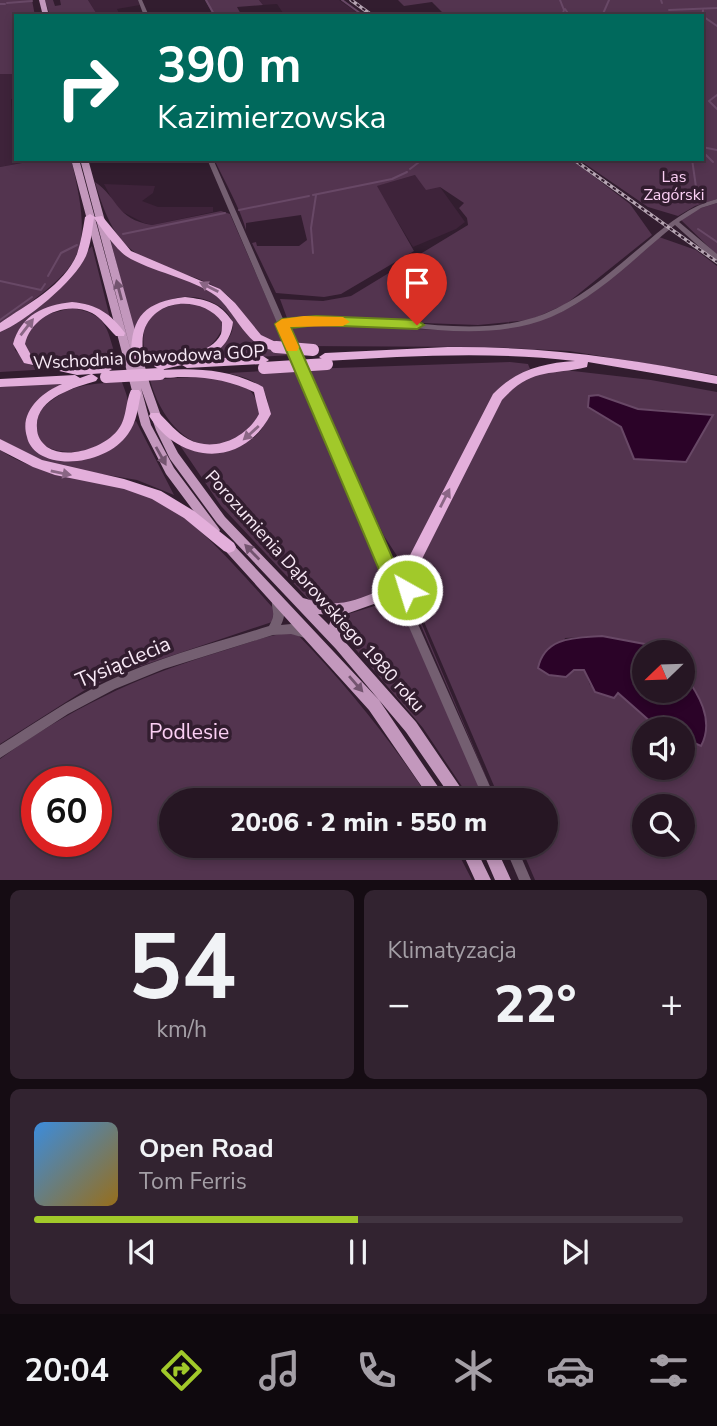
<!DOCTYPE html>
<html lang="pl">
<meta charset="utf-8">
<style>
:root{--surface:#261623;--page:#322330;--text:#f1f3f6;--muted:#a49fa6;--line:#423541;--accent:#a1c92a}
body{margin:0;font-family:"Nunito Sans",sans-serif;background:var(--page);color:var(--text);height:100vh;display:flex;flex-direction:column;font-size:26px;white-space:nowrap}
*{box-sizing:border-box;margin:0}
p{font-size:23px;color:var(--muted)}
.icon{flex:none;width:38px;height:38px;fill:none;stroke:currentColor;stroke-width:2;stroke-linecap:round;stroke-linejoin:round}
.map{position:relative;height:880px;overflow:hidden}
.sheet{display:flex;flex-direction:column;gap:10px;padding:10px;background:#150c13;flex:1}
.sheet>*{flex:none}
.banner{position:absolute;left:14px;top:14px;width:690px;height:147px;border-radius:0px;box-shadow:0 4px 10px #0003,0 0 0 2px var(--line);background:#00695c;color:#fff;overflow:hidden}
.needle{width:46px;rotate:247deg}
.buttons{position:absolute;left:632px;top:640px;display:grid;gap:14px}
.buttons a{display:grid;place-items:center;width:63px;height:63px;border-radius:50%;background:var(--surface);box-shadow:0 4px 10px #0003,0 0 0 2px var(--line);font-size:35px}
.speed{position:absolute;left:21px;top:766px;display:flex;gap:14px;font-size:35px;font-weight:700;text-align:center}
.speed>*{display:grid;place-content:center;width:91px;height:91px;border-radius:50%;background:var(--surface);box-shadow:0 4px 10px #0003,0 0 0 2px var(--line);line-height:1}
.speed .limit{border:10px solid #d22;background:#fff;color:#111}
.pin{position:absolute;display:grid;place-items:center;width:60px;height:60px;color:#fff;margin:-72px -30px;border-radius:50% 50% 50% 0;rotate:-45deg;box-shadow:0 0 7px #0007}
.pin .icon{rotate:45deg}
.me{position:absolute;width:77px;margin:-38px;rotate:321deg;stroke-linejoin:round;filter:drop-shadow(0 0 5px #0008)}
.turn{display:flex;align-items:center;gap:24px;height:147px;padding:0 28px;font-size:32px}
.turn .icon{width:91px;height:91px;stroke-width:2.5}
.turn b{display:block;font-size:49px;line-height:60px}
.big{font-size:52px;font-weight:800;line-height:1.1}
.sheet .widget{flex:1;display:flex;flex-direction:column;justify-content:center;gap:10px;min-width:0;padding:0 24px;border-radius:10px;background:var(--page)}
.sheet .dial{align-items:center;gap:0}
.dial b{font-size:91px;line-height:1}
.song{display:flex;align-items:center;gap:21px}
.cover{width:84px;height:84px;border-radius:10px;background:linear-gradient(135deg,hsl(210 70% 55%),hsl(40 70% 35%))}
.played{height:7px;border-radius:4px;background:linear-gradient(90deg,var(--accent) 50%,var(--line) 50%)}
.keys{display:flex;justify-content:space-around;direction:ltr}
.heat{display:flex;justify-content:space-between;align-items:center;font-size:38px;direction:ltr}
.sheet .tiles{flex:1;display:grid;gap:10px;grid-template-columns:1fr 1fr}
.widget:last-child{grid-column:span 2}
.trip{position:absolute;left:159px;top:788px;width:399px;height:70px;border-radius:35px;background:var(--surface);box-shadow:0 4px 10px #0003,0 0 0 2px var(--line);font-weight:800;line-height:70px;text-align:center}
.tab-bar{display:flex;height:112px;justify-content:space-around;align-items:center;background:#0f090e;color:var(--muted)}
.tab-bar .icon{width:49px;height:49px}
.tab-bar .active{color:var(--accent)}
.tab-bar b{font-size:32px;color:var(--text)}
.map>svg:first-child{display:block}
</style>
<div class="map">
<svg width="717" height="880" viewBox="0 0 717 880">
<rect width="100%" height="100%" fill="#321d2f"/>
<path fill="#3e233a" d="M88 0H138L140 5 117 9 120 15 98 16Z
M259 0H339L362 16H294L291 12 283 13 277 4 263 5Z
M0 74H16V99H11L13 149 16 159H22V163L0 167Z
M415 175 440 187 465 222 456 229 413 247 376 186Z
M104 184 155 186 153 193 142 201 158 207H213V212L152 225 144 223 117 209Z"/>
<path fill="#53344f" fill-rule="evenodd" d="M0 0H32L35 16H16V74H0Z
M45 0H53L55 6 61 5 60 0H88L98 16H50Z
M205 0H259L263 5 237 7 242 16H214Z
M398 0H717V199L695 206 678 216 648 207 578 159H702V16H446L432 2 404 6Z
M22 159H71C96 262 80 265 0 325V167L22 163Z
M214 159H571L630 204 652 235 566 304 530 320 478 325 287 318 280 299 323 301 351 296 468 225 467 218 459 208 464 203 440 187 426 190 415 175 377 186 414 251 341 294 324 297 276 293 252 243 256 242 257 246H299L307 240 301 215 246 223V230C240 208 225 182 214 159Z
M95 182C119 198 115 219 152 225L221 211 230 214 287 345C249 341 250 315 227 295 213 283 194 277 177 272 125 256 110 234 95 182Z
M717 203V255L681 220 692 211Z
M659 237 696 250 717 266V375L569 351 487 347 297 346 290 330 309 323C382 325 502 343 565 310 599 293 629 261 659 237Z
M110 238 130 258 202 286 220 298 244 329 290 351 291 355 192 361C201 356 213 353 221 346 259 315 195 284 166 302 154 309 144 322 134 332Z
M92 246 110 318C102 311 95 306 85 304 57 299 11 316 15 350L30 365 51 369 0 372V331L46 297Z
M197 302 224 319C221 353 177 366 147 361 134 318 157 304 197 302Z
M71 308C111 314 106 331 118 363L73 367 32 359 22 343 38 317Z
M510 362 528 364 530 369 509 381 407 571 384 536 307 369Z
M299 369 382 569C384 602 339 610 313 604L221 506 179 444C192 448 231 447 244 443 267 435 278 402 258 385 250 378 238 376 228 373Z
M556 369 651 380 717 392V880H535L520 845H546V800H500L425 624V598L415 574 420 556 491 412 518 381ZM598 395 638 409 665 410 621 427 588 407ZM602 636 666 648 669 653H682L683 673 690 683 682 691 644 690 604 695 590 685 584 670H574L565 677 549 675 565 638ZM644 730H682V768H644ZM644 807H682V845H644Z
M204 376C235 378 254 382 261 414 218 475 166 439 150 380Z
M309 379C338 415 376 555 406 573L404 575 396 571 386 552Z
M66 382 55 388 26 430 34 449 84 459 136 421 174 495 137 480 48 465 0 439V387Z
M122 382C124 388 128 397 128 403 129 447 62 468 36 438L37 413C66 385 83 384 122 382Z
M0 450C50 483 96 474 147 495 193 514 240 572 274 609L272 622 132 669 88 688 0 744Z
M414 578 422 596 421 622 496 800 416 614 410 585Z
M384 603 396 607 407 621 485 800H471L423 728 340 631 345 615Z
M288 633 298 635C347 686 391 740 430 800H172V845H454L472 880H0V759C70 709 134 678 216 653 239 646 264 636 288 633ZM37 782H96V842H37Z"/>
<path fill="#2b0328" stroke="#684866" stroke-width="2" d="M598 395 638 409 713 415 686 462 634 459 621 427 588 407 589 396Z
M602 636 666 648 669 653H644V691H682L683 673C698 693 715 720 701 746L683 738 682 730H670L661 721 652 723 618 693 614 698 595 692 584 670H574L566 677 549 675 538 668C545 636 576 638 602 636Z"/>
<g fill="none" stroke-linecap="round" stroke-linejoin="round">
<path stroke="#684866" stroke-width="2" d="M206 0 215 16
M342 0 364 16
M560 0 564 10 562 16
M661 0 662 3
M7 3 32 1
M0 4H5
M565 9 570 16
M669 10 717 8
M602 16 609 0
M704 17 717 26
M702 26 703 10
M717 95 709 101 717 109
M702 147 717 150
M702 151 713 162
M692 159 696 187
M410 169 423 159
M313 195 392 179 407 172
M239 210 309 196
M698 229 717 242
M123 234 225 213
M313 253 311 228 316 195
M48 276 61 253 77 245
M0 281 41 290 45 284
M0 320 32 297"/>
<path fill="#745f71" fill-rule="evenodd" d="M138 0H142L149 16H144Z
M207 159H213L284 321C304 318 323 317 343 317 409 319 480 339 544 314 584 298 616 267 649 240 670 222 690 206 717 199V203L701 208 679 222 717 254V260H714L675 225C635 257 598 297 551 317 485 344 413 325 345 322 325 322 306 323 286 326L397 580 396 583 392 584 388 583 387 580Z
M401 592 405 594 406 597 496 800H484L396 597 397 594Z
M277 595 281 597C285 607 286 615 281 625L291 624 309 630 310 633 309 636 305 638 291 634 273 635 164 669 115 689 68 714 0 758V745C35 723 69 699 106 682 158 657 215 643 269 626 278 611 269 609 273 597Z
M504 845H516L531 880H519Z"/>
<path fill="#c398bd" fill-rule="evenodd" d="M39 0H45L49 16H43Z
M71 159H79L132 355 80 159H88L150 385 166 430 178 453 225 517 303 598C333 608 352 603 380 590L384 579C397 570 410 575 412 591L405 602 395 604 385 600 346 614 341 623 346 643 416 722 469 800H453L406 732 336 649 217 523 170 459 156 430 141 388 151 425 174 468 218 527 220 530 218 533 214 535 210 533 166 474 141 425ZM395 584 400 587V591L397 593 392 591V587ZM318 614 333 615 329 625Z
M224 537 228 539 379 700 447 800H431L369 710 220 545 218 542 220 539Z
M459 845H474L491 880H475Z
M480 845H495L511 880H495Z"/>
<path fill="#e3afdb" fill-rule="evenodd" d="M90 214 95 217 102 216 131 251 220 289 235 303 261 335 280 344 282 347 280 350C249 354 236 312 216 296 192 278 151 272 126 256 116 249 102 229 94 218 92 231 91 244 86 256 75 281 25 322 0 332V323C27 304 64 286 77 254 81 242 83 229 85 217Z
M185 297C208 300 219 302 233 322 231 341 220 352 202 359L263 356 269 360 263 364 187 368 182 365 160 370C198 368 229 369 263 387L271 414C243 468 181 465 149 416L151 413H159C168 422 177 433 188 439 214 453 246 438 259 414L254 392C232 381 206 376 181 377 172 377 161 380 154 374L160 370 154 366 156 363C175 358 212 354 221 334 222 330 222 326 222 322 203 296 155 297 144 331 141 340 144 350 141 359H133L131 356C131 315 146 302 185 297Z
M72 302C97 304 111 314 125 333L124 336H116C108 328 101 318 92 313 65 300 31 317 25 344L32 357 82 367 106 365 112 369 106 373 92 374 98 378 96 381C75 387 34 399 37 428 37 436 41 442 47 447 67 460 103 448 117 431 127 420 125 403 131 390H139L141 393C138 407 137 422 128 434 111 459 65 470 39 454 33 450 28 443 27 437 19 412 41 393 62 384L0 387V379L75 375 80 378 91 374 77 375 24 363 13 344C21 315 44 305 72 302Z
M448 347C539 346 628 358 717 376V384L588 362 587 367C549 376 532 367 502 400L422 559 411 592 406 594 401 592 399 588 408 559 493 394C516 370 543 363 575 361 491 351 408 356 325 361L319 357 325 353Z
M0 439 42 460 124 479 161 491 194 511 234 543 236 547 234 551 229 553 224 551 184 518 152 499 124 489 55 475 33 467 0 450Z"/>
<g stroke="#b6a5b3" stroke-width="3.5">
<path id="rail" d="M351 0 373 16
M573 159 717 262"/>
</g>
<use href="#rail" stroke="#321d2f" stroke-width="2" stroke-dasharray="3.5" stroke-linecap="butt"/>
<path stroke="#e3afdb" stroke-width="12" d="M276 347 313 350
M264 368 327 364
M106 377 160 374"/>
</g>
<defs><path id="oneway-solid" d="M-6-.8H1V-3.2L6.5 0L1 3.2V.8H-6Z" transform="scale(1.75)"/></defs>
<g fill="#8a6685">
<use href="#oneway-solid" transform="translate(209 287) rotate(-153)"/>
<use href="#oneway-solid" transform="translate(27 327) rotate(-52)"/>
<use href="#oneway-solid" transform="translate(251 433) rotate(138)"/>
<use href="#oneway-solid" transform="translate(61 473) rotate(12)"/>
<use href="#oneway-solid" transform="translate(445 498) rotate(-63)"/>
</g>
<g fill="#73546f">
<use href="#oneway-solid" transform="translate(119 290) rotate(-105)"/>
<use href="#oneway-solid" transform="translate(161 456) rotate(61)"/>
<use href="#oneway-solid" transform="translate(252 552) rotate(-134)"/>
<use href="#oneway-solid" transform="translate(356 684) rotate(49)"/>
</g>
<path fill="#a1c92a" stroke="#69831b" stroke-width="2" d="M316 316 417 320 424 325 417 329 316 325 291 328 399 573 409 577 416 590 413 595 407 598 400 595 397 589 386 586 275 324 282 319Z"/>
<path fill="#f59e0b" d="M304 316 343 317 350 322 343 326 290 327 299 347 297 351H287L275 324 282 319Z"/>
<g text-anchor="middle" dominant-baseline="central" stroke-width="7" stroke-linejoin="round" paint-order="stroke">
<g font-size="16" fill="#fbcff4" stroke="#321d2f">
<text x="674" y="177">Las<tspan x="674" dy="18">Zagórski</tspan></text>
</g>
<g font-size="18" fill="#f8e9f6" stroke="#321d2f">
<text transform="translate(149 357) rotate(-3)">Wschodnia Obwodowa GOP</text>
<text transform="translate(315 591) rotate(48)">Porozumienia Dąbrowskiego 1980 roku</text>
</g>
<g font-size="21" fill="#f8e9f6" stroke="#321d2f">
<text transform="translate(123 662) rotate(-23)">Tysiąclecia</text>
</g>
<g font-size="21" fill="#fbcff4" stroke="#321d2f">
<text x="189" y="732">Podlesie</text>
</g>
</g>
</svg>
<div class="buttons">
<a><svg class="needle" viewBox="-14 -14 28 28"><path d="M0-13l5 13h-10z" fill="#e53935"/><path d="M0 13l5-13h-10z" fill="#a49fa6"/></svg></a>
<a><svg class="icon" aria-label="sound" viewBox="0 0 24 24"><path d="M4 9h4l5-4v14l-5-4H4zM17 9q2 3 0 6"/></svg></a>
<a><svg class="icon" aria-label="search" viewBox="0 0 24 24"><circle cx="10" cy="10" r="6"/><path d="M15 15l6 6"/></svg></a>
</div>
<div class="speed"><div class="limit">60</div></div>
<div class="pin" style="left:417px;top:325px;background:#d93025"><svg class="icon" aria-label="arrive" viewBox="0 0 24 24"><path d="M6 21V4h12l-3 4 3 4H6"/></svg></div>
<svg class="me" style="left:407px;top:590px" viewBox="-20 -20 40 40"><circle r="17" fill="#a1c92a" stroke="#fff" stroke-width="3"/><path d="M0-11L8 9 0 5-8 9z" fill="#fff"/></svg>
<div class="trip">20:06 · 2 min · 550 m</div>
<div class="banner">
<div class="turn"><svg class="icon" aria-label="right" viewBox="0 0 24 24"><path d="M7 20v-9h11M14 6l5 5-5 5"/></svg><div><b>390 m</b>Kazimierzowska</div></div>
</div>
</div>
<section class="sheet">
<div class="tiles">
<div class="widget dial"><b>54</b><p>km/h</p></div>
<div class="widget"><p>Klimatyzacja</p>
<div class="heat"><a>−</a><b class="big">22°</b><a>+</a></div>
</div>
<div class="widget">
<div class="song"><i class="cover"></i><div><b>Open Road</b><p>Tom Ferris</p></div></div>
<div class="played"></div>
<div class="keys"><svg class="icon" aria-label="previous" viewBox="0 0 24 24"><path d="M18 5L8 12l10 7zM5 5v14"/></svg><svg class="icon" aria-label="pause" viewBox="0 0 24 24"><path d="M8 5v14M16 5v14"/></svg><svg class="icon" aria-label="next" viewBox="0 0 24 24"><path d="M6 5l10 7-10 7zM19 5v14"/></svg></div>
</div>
</div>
</section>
<nav class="tab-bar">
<b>20:04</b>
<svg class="icon active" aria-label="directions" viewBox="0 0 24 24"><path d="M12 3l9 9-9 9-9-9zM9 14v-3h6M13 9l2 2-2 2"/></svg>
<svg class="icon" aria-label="music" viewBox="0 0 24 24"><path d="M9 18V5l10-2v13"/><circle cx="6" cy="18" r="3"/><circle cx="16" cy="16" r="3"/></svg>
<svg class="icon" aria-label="phone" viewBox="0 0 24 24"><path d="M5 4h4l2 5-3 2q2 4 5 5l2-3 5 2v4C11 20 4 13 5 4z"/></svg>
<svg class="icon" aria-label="climate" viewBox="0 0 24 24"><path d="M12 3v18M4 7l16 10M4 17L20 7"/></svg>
<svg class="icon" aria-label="car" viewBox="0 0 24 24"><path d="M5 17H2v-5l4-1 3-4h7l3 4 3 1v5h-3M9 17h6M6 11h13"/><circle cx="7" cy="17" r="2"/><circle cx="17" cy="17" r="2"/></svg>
<svg class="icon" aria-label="filters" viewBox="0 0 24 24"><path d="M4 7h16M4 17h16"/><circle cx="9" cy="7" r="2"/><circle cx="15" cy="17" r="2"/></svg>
</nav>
